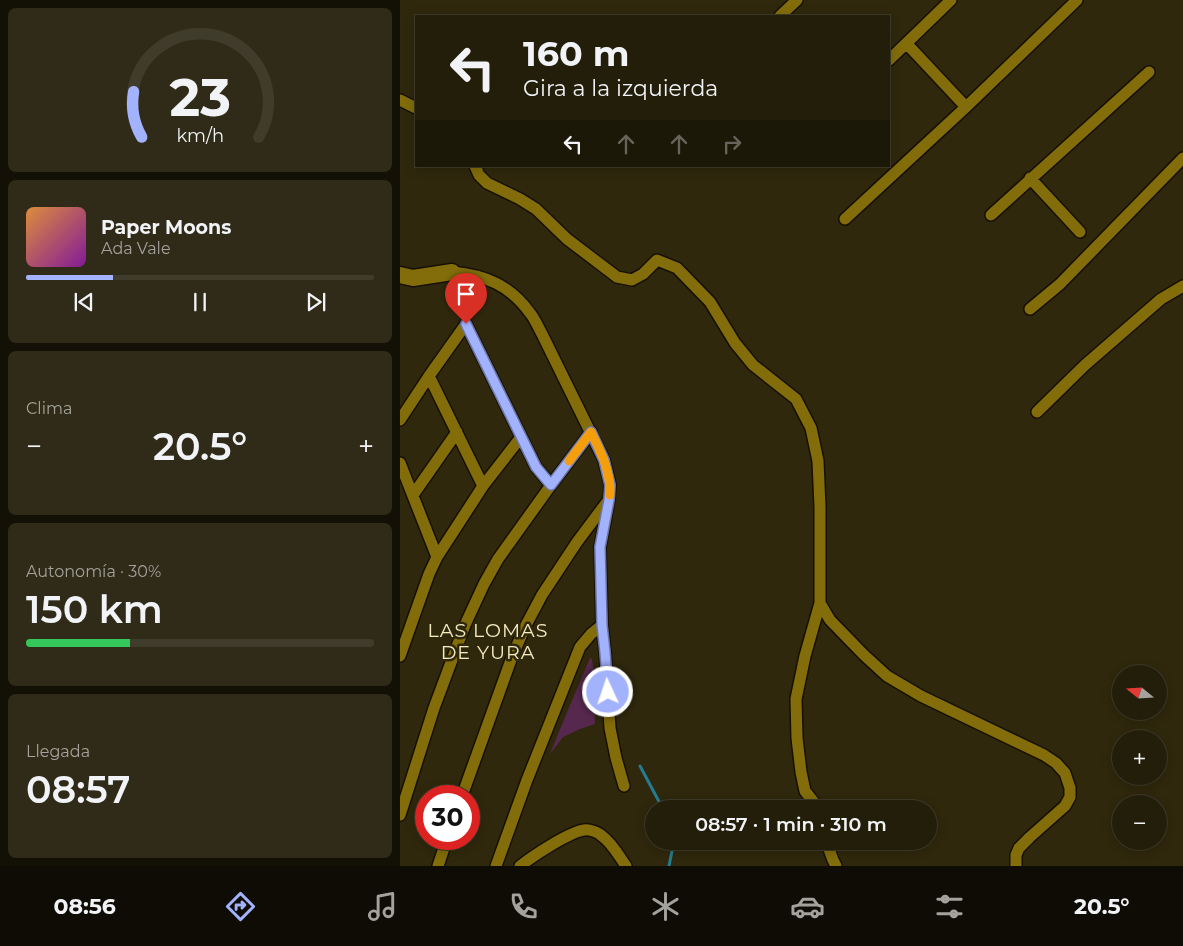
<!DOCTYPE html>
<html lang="es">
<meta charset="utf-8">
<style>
:root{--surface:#231e0a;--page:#2f2b18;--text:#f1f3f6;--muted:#a3a29c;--line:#403c2b;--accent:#a3b2fd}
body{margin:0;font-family:Montserrat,sans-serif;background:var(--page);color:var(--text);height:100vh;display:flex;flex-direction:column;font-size:19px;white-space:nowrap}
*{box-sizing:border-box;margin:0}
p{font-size:16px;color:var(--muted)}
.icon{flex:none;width:28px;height:28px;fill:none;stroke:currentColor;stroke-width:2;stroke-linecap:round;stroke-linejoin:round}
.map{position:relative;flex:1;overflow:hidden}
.drawer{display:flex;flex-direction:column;gap:8px;padding:8px;background:#131006;width:400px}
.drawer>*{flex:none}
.guide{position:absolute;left:15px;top:15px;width:475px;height:152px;border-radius:0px;box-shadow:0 2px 12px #0003,0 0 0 1px var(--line);background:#231e0a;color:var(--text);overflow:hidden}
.needle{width:32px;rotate:288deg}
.tools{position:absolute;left:712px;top:665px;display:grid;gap:10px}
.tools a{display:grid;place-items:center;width:55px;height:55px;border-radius:50%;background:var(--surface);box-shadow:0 2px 12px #0003,0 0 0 1px var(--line);font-size:25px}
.speed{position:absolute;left:15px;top:785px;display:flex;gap:10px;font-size:25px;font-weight:700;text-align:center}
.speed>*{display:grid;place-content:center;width:65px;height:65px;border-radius:50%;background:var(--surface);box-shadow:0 2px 12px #0003,0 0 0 1px var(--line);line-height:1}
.speed .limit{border:8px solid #d22;background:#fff;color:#111}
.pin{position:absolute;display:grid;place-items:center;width:42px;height:42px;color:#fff;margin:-51px -21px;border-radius:50% 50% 50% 0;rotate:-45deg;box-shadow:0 0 5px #0007}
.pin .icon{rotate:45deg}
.me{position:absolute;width:55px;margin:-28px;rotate:357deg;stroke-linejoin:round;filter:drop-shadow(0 0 4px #0008)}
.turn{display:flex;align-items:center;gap:18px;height:105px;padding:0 25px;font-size:22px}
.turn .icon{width:65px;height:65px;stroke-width:2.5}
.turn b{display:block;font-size:35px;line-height:42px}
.lanes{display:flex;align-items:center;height:48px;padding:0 25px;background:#0003;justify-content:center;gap:25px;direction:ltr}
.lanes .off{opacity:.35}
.big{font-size:38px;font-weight:600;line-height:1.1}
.drawer .card{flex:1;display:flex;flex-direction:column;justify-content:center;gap:8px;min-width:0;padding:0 18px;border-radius:8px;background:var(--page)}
.drawer .dial{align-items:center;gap:0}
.dial svg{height:130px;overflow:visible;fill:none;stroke:var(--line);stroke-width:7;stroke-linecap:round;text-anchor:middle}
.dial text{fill:var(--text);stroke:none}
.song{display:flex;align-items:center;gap:15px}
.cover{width:60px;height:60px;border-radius:8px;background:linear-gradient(135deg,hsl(30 70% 55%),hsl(290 70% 35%))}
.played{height:5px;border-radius:2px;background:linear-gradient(90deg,var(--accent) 25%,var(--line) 25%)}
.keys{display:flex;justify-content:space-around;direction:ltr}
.heat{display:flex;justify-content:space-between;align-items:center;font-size:28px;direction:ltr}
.charge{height:8px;border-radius:4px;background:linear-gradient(90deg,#34c759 30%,var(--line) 0)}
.trip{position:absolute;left:245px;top:800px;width:292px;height:50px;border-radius:25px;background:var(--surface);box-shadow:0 2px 12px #0003,0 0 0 1px var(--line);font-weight:600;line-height:50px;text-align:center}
.menu{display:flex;height:80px;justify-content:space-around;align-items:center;background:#0e0c04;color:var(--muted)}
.menu .icon{width:35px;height:35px}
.menu .current{color:var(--accent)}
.menu b{font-size:22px;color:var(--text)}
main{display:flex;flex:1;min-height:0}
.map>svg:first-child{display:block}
</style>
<main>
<section class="drawer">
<div class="card dial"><svg viewBox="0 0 100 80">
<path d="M14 69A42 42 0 1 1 86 69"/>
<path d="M14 69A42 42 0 0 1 9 41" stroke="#a3b2fd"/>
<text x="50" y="56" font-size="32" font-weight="700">23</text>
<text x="50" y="72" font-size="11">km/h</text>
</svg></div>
<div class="card">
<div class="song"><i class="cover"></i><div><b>Paper Moons</b><p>Ada Vale</p></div></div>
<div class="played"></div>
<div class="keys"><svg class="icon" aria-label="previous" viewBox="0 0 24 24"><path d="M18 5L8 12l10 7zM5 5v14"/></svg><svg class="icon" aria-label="pause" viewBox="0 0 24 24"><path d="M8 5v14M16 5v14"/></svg><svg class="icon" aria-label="next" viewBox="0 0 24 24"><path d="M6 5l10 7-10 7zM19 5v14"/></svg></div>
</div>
<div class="card"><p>Clima</p>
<div class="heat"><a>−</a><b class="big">20.5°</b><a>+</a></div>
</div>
<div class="card"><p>Autonomía · 30%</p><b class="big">150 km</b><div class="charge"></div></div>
<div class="card"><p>Llegada</p><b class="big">08:57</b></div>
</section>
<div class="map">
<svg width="783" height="866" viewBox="0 0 783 866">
<rect width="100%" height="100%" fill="#2f280d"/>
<path fill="#57284e" d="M190 658 192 659 193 667 195 724 180 729 163 737 150 754 165 717Z"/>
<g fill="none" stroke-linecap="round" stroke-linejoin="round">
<path stroke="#237c8f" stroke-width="3" d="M240 766 263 809
M269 866 274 841"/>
<g stroke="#171000" stroke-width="14">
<path id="street" d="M380 16 397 0
M507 44 566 107
M489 60 551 0
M0 100 16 108
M75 166 79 175 87 183 120 199 136 209 167 239 217 277 232 280 243 274 257 260 277 268 310 302 335 343 353 365 396 399 411 428 418 461 420 507V603L430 620 464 655 487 676 521 696 644 755 656 763 665 773 670 788V797L665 806 630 837 619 848 616 855V866
M630 178 680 232
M591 215 749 72
M445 219 566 107 677 0
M52 272C85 275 110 285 130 313 135 319 138 327 142 334L204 460 210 485 209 500 200 547 202 625 205 651 210 728 216 758 224 786
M630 309 660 284 783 158
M29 376 83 486
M637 412 685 365 761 299 783 286
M0 420 29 376 66 324 136 467 151 485
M0 463 37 557
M13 495 57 432
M0 656 29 574 37 557 83 486 121 437
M62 796 112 657 125 627 142 595 177 542 207 502
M417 809 416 805 405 791 401 772 397 738 396 699 405 656 420 603
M0 815 34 708 65 625 84 584 98 559 151 485 191 432
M426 841 433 860 436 866
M38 866 47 839
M96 866 127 780 180 647 191 634 202 625
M120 866C133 856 169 832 184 830 189 829 198 832 202 836 212 843 219 856 226 866"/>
</g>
<g stroke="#171000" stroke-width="19">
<path id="secondary" d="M0 275 13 278 52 272"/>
</g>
<use href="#street" stroke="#826d0a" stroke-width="11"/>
<use href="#secondary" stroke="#826d0a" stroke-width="16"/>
</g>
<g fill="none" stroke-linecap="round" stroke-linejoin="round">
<g stroke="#6a74a4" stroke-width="12">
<path id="route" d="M66 324 136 467 151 485 191 432 204 460 210 485 209 500 200 547 202 625 205 652 208 692"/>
</g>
<use href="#route" stroke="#a3b2fd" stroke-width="9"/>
<path stroke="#f59e0b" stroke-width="9" d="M169 461 191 432C201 452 211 472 210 495"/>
</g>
<g text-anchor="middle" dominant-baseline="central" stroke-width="5" stroke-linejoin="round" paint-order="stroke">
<g font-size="19" letter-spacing="1" fill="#f5ebc2" stroke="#2f280d">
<text x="88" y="630">LAS LOMAS<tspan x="88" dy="22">DE YURA</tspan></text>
</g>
</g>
</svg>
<div class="tools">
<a><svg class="needle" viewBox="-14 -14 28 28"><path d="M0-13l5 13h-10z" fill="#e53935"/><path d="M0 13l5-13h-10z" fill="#a3a29c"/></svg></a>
<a>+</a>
<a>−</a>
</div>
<div class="speed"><div class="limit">30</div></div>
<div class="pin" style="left:66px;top:324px;background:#d93025"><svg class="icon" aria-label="arrive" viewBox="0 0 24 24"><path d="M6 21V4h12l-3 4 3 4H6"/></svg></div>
<svg class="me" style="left:208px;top:692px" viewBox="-20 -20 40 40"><circle r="17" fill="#a3b2fd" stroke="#fff" stroke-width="3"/><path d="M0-11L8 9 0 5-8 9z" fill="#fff"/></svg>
<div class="trip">08:57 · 1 min · 310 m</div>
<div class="guide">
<div class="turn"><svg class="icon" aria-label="left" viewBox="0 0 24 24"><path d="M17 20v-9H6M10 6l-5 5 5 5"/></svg><div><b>160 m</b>Gira a la izquierda</div></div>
<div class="lanes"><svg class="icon" aria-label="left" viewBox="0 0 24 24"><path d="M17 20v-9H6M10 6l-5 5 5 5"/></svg><svg class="icon off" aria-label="ahead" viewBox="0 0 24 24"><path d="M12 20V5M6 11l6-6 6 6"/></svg><svg class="icon off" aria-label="ahead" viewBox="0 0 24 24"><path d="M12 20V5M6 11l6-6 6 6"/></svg><svg class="icon off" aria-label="right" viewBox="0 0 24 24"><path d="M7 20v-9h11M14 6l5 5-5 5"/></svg></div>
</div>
</div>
</main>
<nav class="menu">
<b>08:56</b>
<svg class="icon current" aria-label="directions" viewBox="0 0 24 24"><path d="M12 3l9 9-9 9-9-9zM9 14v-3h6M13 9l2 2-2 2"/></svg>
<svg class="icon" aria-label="music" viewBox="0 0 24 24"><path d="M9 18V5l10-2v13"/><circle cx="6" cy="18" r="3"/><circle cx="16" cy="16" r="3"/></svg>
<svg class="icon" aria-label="phone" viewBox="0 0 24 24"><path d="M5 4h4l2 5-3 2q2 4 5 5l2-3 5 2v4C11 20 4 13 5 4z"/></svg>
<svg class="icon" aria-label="climate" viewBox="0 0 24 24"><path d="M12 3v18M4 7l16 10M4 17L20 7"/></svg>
<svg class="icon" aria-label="car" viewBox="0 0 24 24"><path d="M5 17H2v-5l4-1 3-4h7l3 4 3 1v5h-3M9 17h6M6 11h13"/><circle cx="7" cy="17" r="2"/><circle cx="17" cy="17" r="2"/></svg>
<svg class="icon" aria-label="filters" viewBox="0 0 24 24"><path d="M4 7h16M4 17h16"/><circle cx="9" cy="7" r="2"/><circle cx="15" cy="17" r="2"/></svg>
<b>20.5°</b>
</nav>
